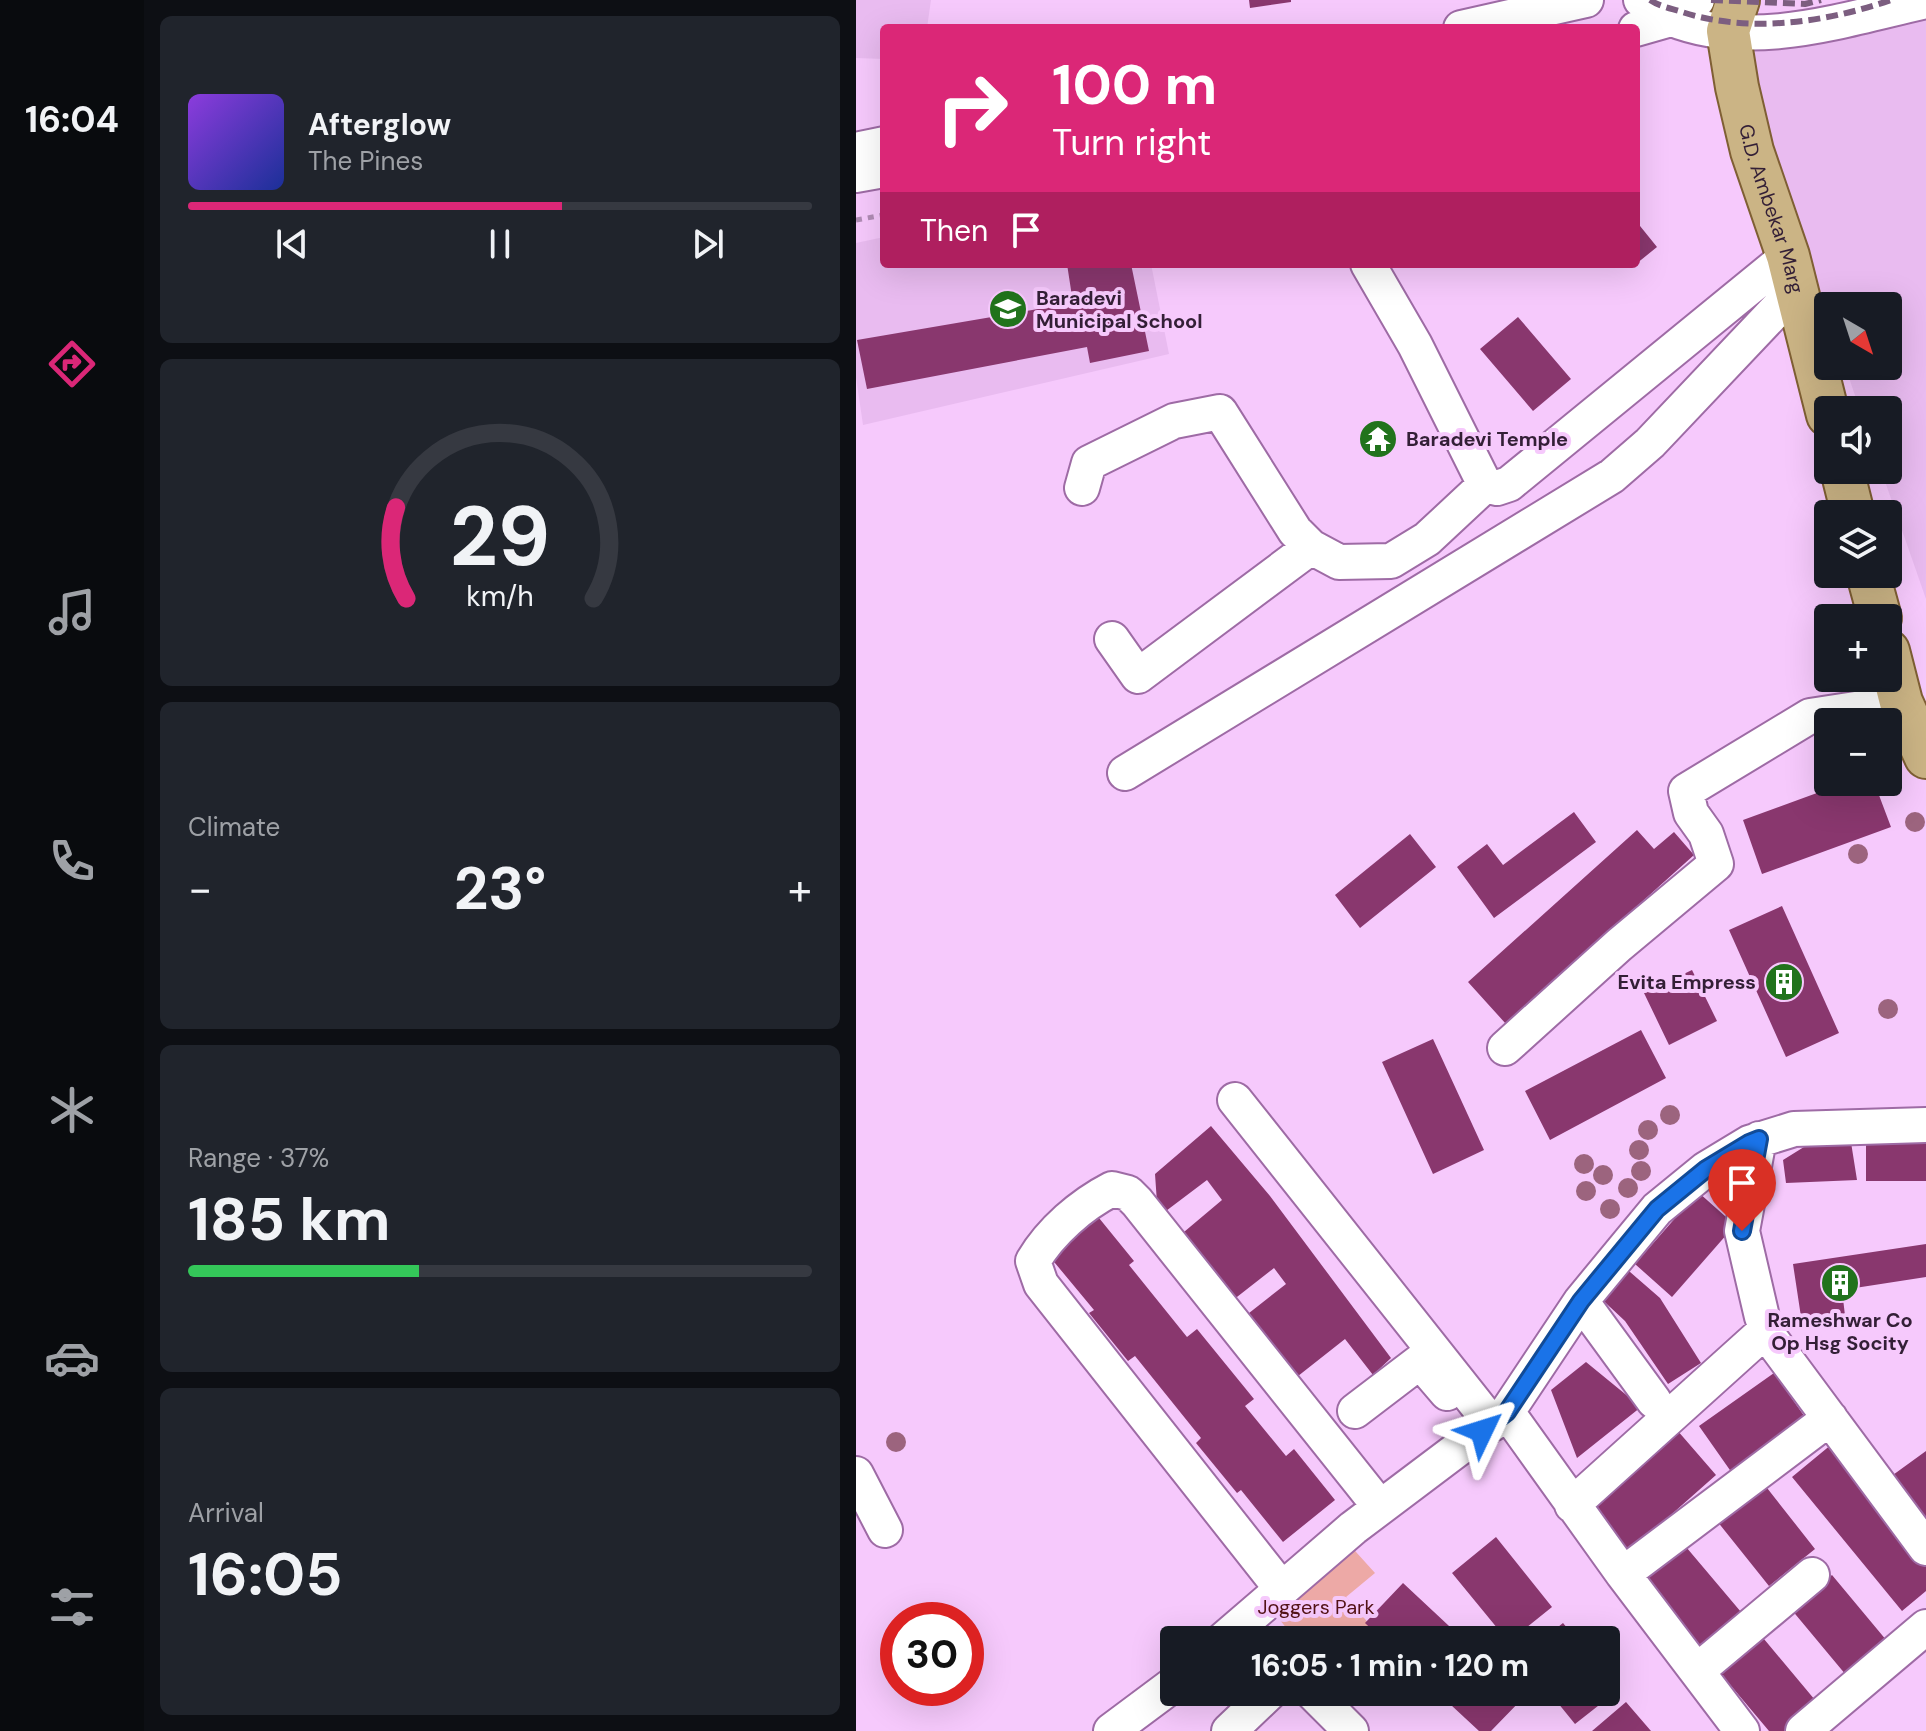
<!DOCTYPE html>
<meta charset="utf-8">
<style>
:root{--surface:#171b24;--page:#20242c;--text:#f1f3f6;--muted:#9ea1a6;--line:#363941;--accent:#db2777}
body{margin:0;font-family:"DM Sans",sans-serif;background:var(--page);color:var(--text);height:100vh;display:flex;flex-direction:column;font-size:30px;white-space:nowrap}
*{box-sizing:border-box;margin:0}
p{font-size:26px;color:var(--muted)}
.icon{flex:none;width:44px;height:44px;fill:none;stroke:currentColor;stroke-width:2;stroke-linecap:round;stroke-linejoin:round}
.map{position:relative;flex:1;overflow:hidden}
.drawer{display:flex;flex-direction:column;gap:16px;padding:16px;background:#0d0f14;width:712px}
.drawer>*{flex:none}
.hud{position:absolute;left:24px;top:24px;width:760px;height:244px;border-radius:8px;box-shadow:0 8px 32px #0002;background:#db2777;color:#fff;overflow:hidden}
.needle{width:52px;rotate:141deg}
.fabs{position:absolute;left:958px;top:292px;display:grid;gap:16px}
.fabs a{display:grid;place-items:center;width:88px;height:88px;border-radius:8px;background:var(--surface);box-shadow:0 8px 32px #0002;font-size:40px}
.speed{position:absolute;left:24px;top:1602px;display:flex;gap:16px;font-size:40px;font-weight:700;text-align:center}
.speed>*{display:grid;place-content:center;width:104px;height:104px;border-radius:50%;background:var(--surface);box-shadow:0 8px 32px #0002;line-height:1}
.speed .limit{border:12px solid #d22;background:#fff;color:#111}
.pin{position:absolute;display:grid;place-items:center;width:68px;height:68px;color:#fff;margin:-82px -34px;border-radius:50% 50% 50% 0;rotate:-45deg;box-shadow:0 0 8px #0007}
.pin .icon{rotate:45deg}
.me{position:absolute;width:88px;margin:-44px;rotate:49deg;stroke-linejoin:round;filter:drop-shadow(0 0 6px #0008)}
.turn{display:flex;align-items:center;gap:28px;height:168px;padding:0 40px;font-size:36px}
.turn .icon{width:104px;height:104px;stroke-width:2.5}
.turn b{display:block;font-size:56px;line-height:68px}
.then{display:flex;align-items:center;height:76px;padding:0 40px;background:#0003;gap:16px;font-size:30px}
.big{font-size:60px;font-weight:700;line-height:1.1}
.drawer .card{flex:1;display:flex;flex-direction:column;justify-content:center;gap:12px;min-width:0;padding:0 28px;border-radius:12px;background:var(--page)}
.drawer .dial{align-items:center;gap:0}
.dial svg{height:208px;overflow:visible;fill:none;stroke:var(--line);stroke-width:7;stroke-linecap:round;text-anchor:middle}
.dial text{fill:var(--text);stroke:none}
.song{display:flex;align-items:center;gap:24px}
.cover{width:96px;height:96px;border-radius:12px;background:linear-gradient(135deg,hsl(270 70% 55%),hsl(230 70% 35%))}
.played{height:8px;border-radius:4px;background:linear-gradient(90deg,var(--accent) 60%,var(--line) 60%)}
.keys{display:flex;justify-content:space-around;direction:ltr}
.heat{display:flex;justify-content:space-between;align-items:center;font-size:44px;direction:ltr}
.charge{height:12px;border-radius:6px;background:linear-gradient(90deg,#34c759 37%,var(--line) 0)}
.trip{position:absolute;left:304px;top:1626px;width:460px;height:80px;border-radius:8px;background:var(--surface);box-shadow:0 8px 32px #0002;font-weight:700;line-height:80px;text-align:center}
main{display:flex;flex:1;min-height:0}
.menu{display:flex;flex-direction:column;width:144px;justify-content:space-around;align-items:center;background:#090b0e;color:var(--muted)}
.menu .icon{width:56px;height:56px}
.menu .selected{color:var(--accent)}
.menu b{font-size:36px;color:var(--text)}
.map>svg:first-child{display:block}
</style>
<main>
<nav class="menu">
<b>16:04</b>
<svg class="icon selected" aria-label="directions" viewBox="0 0 24 24"><path d="M12 3l9 9-9 9-9-9zM9 14v-3h6M13 9l2 2-2 2"/></svg>
<svg class="icon" aria-label="music" viewBox="0 0 24 24"><path d="M9 18V5l10-2v13"/><circle cx="6" cy="18" r="3"/><circle cx="16" cy="16" r="3"/></svg>
<svg class="icon" aria-label="phone" viewBox="0 0 24 24"><path d="M5 4h4l2 5-3 2q2 4 5 5l2-3 5 2v4C11 20 4 13 5 4z"/></svg>
<svg class="icon" aria-label="climate" viewBox="0 0 24 24"><path d="M12 3v18M4 7l16 10M4 17L20 7"/></svg>
<svg class="icon" aria-label="car" viewBox="0 0 24 24"><path d="M5 17H2v-5l4-1 3-4h7l3 4 3 1v5h-3M9 17h6M6 11h13"/><circle cx="7" cy="17" r="2"/><circle cx="17" cy="17" r="2"/></svg>
<svg class="icon" aria-label="filters" viewBox="0 0 24 24"><path d="M4 7h16M4 17h16"/><circle cx="9" cy="7" r="2"/><circle cx="15" cy="17" r="2"/></svg>
</nav>
<section class="drawer">
<div class="card">
<div class="song"><i class="cover"></i><div><b>Afterglow</b><p>The Pines</p></div></div>
<div class="played"></div>
<div class="keys"><svg class="icon" aria-label="previous" viewBox="0 0 24 24"><path d="M18 5L8 12l10 7zM5 5v14"/></svg><svg class="icon" aria-label="pause" viewBox="0 0 24 24"><path d="M8 5v14M16 5v14"/></svg><svg class="icon" aria-label="next" viewBox="0 0 24 24"><path d="M6 5l10 7-10 7zM19 5v14"/></svg></div>
</div>
<div class="card dial"><svg viewBox="0 0 100 80">
<path d="M14 69A42 42 0 1 1 86 69"/>
<path d="M14 69A42 42 0 0 1 10 34" stroke="#db2777"/>
<text x="50" y="56" font-size="32" font-weight="700">29</text>
<text x="50" y="72" font-size="11">km/h</text>
</svg></div>
<div class="card"><p>Climate</p>
<div class="heat"><a>−</a><b class="big">23°</b><a>+</a></div>
</div>
<div class="card"><p>Range · 37%</p><b class="big">185 km</b><div class="charge"></div></div>
<div class="card"><p>Arrival</p><b class="big">16:05</b></div>
</section>
<div class="map">
<svg width="1070" height="1731" viewBox="0 0 1070 1731">
<rect width="100%" height="100%" fill="#f6c9fc"/>
<path fill="#e9bbf0" d="M0 0H75L71 28H28V59L0 58Z
M1000 0H1070V599L1025 470H1032V410H1004L989 366H1032V306H972V317L869 22Z
M28 237V264H295L313 354 7 425 0 377V243Z"/>
<path fill="#eda9a6" d="M491 1542 519 1573 490 1597 527 1640H440L411 1604Z"/>
<path fill="#89376e" d="M393 0H435V2L394 8Z
M780 221 801 247 780 264Z
M211 264H275L293 351 234 363 231 347 11 389 1 340 217 303Z
M662 317 715 379 677 411 624 349Z
M991 782H1018L1035 827 906 874 887 820Z
M718 812 740 842 638 918 601 867 631 844 647 865Z
M781 830 798 849 818 832 838 855 650 1024 612 982Z
M554 834 580 867 504 928 479 895Z
M926 906 983 1033 930 1057 873 930Z
M836 970 861 1021 813 1045 788 993Z
M785 1030 810 1078 694 1140 669 1091Z
M577 1039 628 1150 577 1174 526 1062Z
M355 1126 414 1196 535 1358 517 1375 489 1339 437 1380 388 1317 430 1284 418 1268 372 1304 339 1263 348 1257 328 1232 366 1200 351 1180 302 1217 299 1174Z
M994 1136 1001 1180 930 1183 927 1160 956 1142Z
M1010 1137H1070V1181H1010Z
M842 1192 879 1225 816 1297 779 1264Z
M243 1218 278 1261 273 1265 331 1337 341 1329 398 1399 389 1406 430 1456 438 1449 479 1500 427 1542 385 1490 381 1493 340 1443 345 1438 279 1356 272 1361 233 1313 238 1310 194 1257Z
M1070 1244V1277L986 1290 990 1324 947 1330 937 1264Z
M766 1265 804 1298 845 1363 812 1384 769 1321 739 1293Z
M730 1362 785 1407 721 1458 695 1390Z
M918 1373 951 1420 876 1473 843 1426Z
M821 1430 860 1475 773 1552 733 1507Z
M976 1444 1070 1559V1591L1046 1611 936 1477Z
M1070 1451V1530L1030 1480Z
M904 1479 959 1549 913 1586 857 1516Z
M640 1537 696 1607 655 1640H651L596 1573Z
M825 1541 885 1612 844 1646 784 1576Z
M976 1575 1036 1647 995 1681 935 1609Z
M547 1583 608 1640H527L509 1623Z
M707 1623 721 1640H686Z
M903 1633 964 1706 934 1731H913L860 1668Z
M750 1677 761 1691 719 1724 693 1692H750Z
M581 1692H663L668 1697 635 1731H623Z
M770 1702 795 1731H736Z"/>
<g fill="none" stroke-linecap="round" stroke-linejoin="round">
<g stroke="#9e6ba5" stroke-width="38">
<path id="minor" d="M785 0C795 6 805 15 816 19 897 51 990 19 1070 1
M605 28 730 0
M780 29 815 19 841 0
M0 150 28 144
M0 175 28 170
M512 264 559 345 629 485 641 488 653 484 932 256
M226 488 233 463 318 421 364 412 439 531 455 547 483 562 535 561 571 539 629 485
M256 639 282 676 455 547
M269 773 756 476 794 443 940 289
M649 1048 763 945 860 864 850 834 835 813 830 791 954 716 1045 702
M379 1100 636 1424
M903 1139 886 1231 906 1317
M725 1301 798 1401
M499 1411 562 1363 567 1365 591 1393
M651 1412 767 1574 886 1731
M0 1474 29 1530
M716 1505 909 1331 1070 1548
M767 1574 974 1418
M425 1588 185 1284 177 1261C195 1231 225 1205 256 1189L272 1193 281 1202 524 1507
M367 1640 497 1528 651 1412 725 1301 801 1209 850 1169 893 1143 938 1129 1070 1125
M841 1671 956 1575
M456 1692 495 1731
M255 1731 318 1684
M373 1731 414 1692
M947 1731 1070 1627"/>
</g>
<g stroke="#7f5f34" stroke-width="46">
<g id="major">
<path id="s1" d="M882 0 872 31 881 87 896 151 932 256 972 415"/>
<path d="M986 470 997 514"/>
<path d="M1012 574 1024 618"/>
<path d="M1032 651 1045 702 1070 757"/>
</g>
</g>
<path stroke="#b08cb5" stroke-width="5" stroke-dasharray="6 6" stroke-linecap="butt" d="M0 220 28 215"/>
<use href="#minor" stroke="#fff" stroke-width="34"/>
<use href="#major" stroke="#cbb485" stroke-width="42"/>
<path stroke="#7c5e80" stroke-width="6" stroke-dasharray="12 6" stroke-linecap="butt" d="M794 0C803 6 813 8 823 11 891 34 968 23 1035 0
M855 0 949 4 965 0"/>
</g>
<g fill="#9c647e">
<circle cx="1059" cy="822" r="10"/>
<circle cx="1002" cy="854" r="10"/>
<circle cx="1032" cy="1009" r="10"/>
<circle cx="814" cy="1115" r="10"/>
<circle cx="792" cy="1130" r="10"/>
<circle cx="783" cy="1150" r="10"/>
<circle cx="728" cy="1164" r="10"/>
<circle cx="785" cy="1171" r="10"/>
<circle cx="747" cy="1175" r="10"/>
<circle cx="772" cy="1188" r="10"/>
<circle cx="730" cy="1191" r="10"/>
<circle cx="754" cy="1209" r="10"/>
<circle cx="40" cy="1442" r="10"/>
</g>
<g fill="none" stroke-linecap="round" stroke-linejoin="round">
<g stroke="#114b97" stroke-width="20">
<path id="route" d="M626 1431 651 1412 725 1301 801 1209 850 1169 893 1143 903 1139 886 1231"/>
</g>
<use href="#route" stroke="#1a73e8" stroke-width="14"/>
</g>
<defs>
<g id="school-disc" transform="scale(2)"><circle r="9.5" fill="#21731c" stroke="#f6c9fc"/><path d="M0-5L7-2L0 1L-7-2ZM-4 1L0 2.5L4 1V4Q0 6-4 4Z" fill="#fff"/></g>
<g id="temple-disc" transform="scale(2)"><circle r="9.5" fill="#21731c" stroke="#f6c9fc"/><path d="M0-6L5-2H3V0L6.5 2.5H4V6H1.5V3h-3V6H-4V2.5H-6.5L-3 0V-2H-5Z" fill="#fff"/></g>
<g id="building-disc" transform="scale(2)"><circle r="9.5" fill="#21731c" stroke="#f6c9fc"/><path d="M-4-6H4V6H1V3H-1V6H-4ZM-2.5-4.3h1.7v1.8h-1.7ZM.8-4.3h1.7v1.8H.8ZM-2.5-1h1.7V.8h-1.7ZM.8-1h1.7V.8H.8Z" fill="#fff"/></g>
</defs>
<g fill-rule="evenodd">
<use href="#school-disc" x="152" y="309"/>
<use href="#temple-disc" x="522" y="439"/>
<use href="#building-disc" x="928" y="982"/>
<use href="#building-disc" x="984" y="1283"/>
</g>
<g text-anchor="middle" dominant-baseline="central" stroke-width="8" stroke-linejoin="round" paint-order="stroke">
<g font-size="20" fill="#331f36" stroke="#f6c9fc">
<text stroke="none"><textPath href="#s1" startOffset="216">G.D. Ambekar Marg</textPath></text>
</g>
<g font-size="20" font-weight="bold" fill="#331f36" stroke="#f6c9fc" text-anchor="start">
<text x="180" y="298">Baradevi<tspan x="180" dy="23">Municipal School</tspan></text>
<text x="550" y="439">Baradevi Temple</text>
<text x="900" y="982" text-anchor="end">Evita Empress</text>
<text x="984" y="1320" text-anchor="middle">Rameshwar Co<tspan x="984" dy="23">Op Hsg Socity</tspan></text>
</g>
<g font-size="20" fill="#531216" stroke="#f6c9fc">
<text x="460" y="1607">Joggers Park</text>
</g>
</g>
</svg>
<div class="fabs">
<a><svg class="needle" viewBox="-14 -14 28 28"><path d="M0-13l5 13h-10z" fill="#e53935"/><path d="M0 13l5-13h-10z" fill="#9ea1a6"/></svg></a>
<a><svg class="icon" aria-label="sound" viewBox="0 0 24 24"><path d="M4 9h4l5-4v14l-5-4H4zM17 9q2 3 0 6"/></svg></a>
<a><svg class="icon" aria-label="layers" viewBox="0 0 24 24"><path d="M12 4l9 5-9 5-9-5zM3 14l9 5 9-5"/></svg></a>
<a>+</a>
<a>−</a>
</div>
<div class="speed"><div class="limit">30</div></div>
<div class="pin" style="left:886px;top:1231px;background:#d93025"><svg class="icon" aria-label="arrive" viewBox="0 0 24 24"><path d="M6 21V4h12l-3 4 3 4H6"/></svg></div>
<svg class="me" style="left:626px;top:1431px" viewBox="-20 -20 40 40"><path d="M0-17L14 15 0 8-14 15z" fill="#1a73e8" stroke="#fff" stroke-width="4"/></svg>
<div class="trip">16:05 · 1 min · 120 m</div>
<div class="hud">
<div class="turn"><svg class="icon" aria-label="right" viewBox="0 0 24 24"><path d="M7 20v-9h11M14 6l5 5-5 5"/></svg><div><b>100 m</b>Turn right</div></div>
<div class="then">Then<svg class="icon" aria-label="arrive" viewBox="0 0 24 24"><path d="M6 21V4h12l-3 4 3 4H6"/></svg></div>
</div>
</div>
</main>
